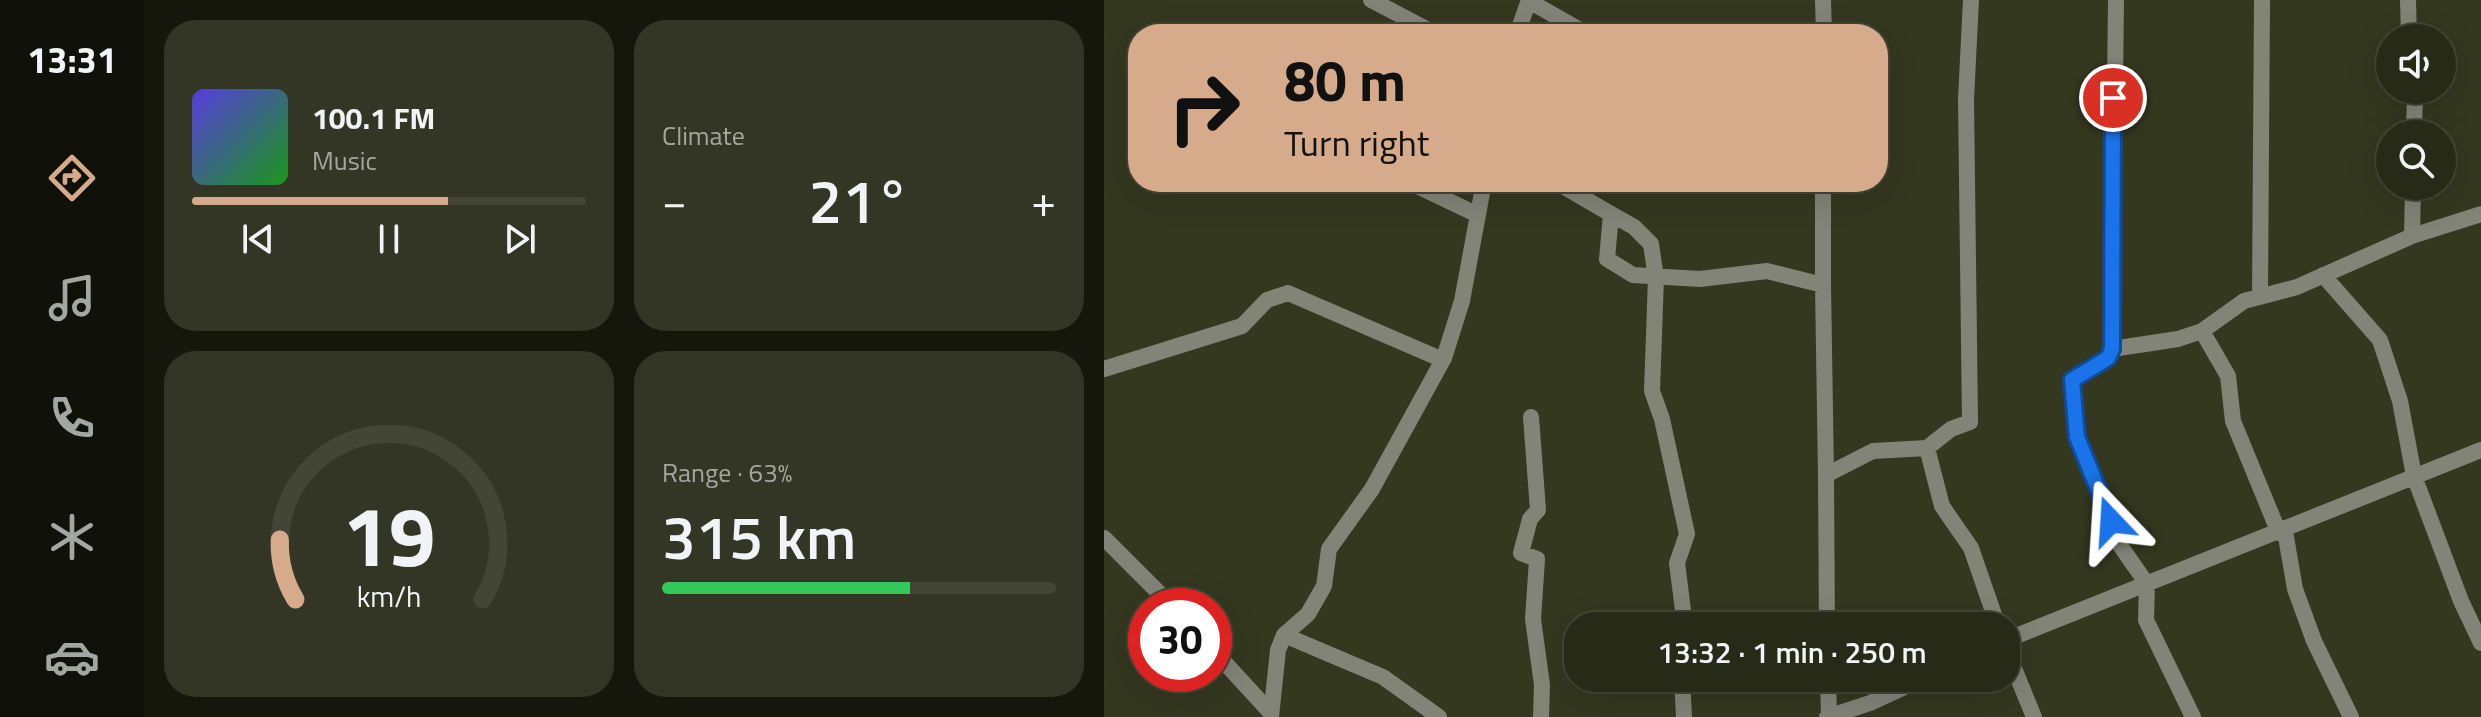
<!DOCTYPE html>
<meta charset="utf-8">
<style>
:root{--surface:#272a17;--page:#333624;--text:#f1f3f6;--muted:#a4a7a1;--line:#434636;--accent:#d6ab8b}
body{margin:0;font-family:"Titillium Web",sans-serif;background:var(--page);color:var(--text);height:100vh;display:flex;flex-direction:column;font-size:30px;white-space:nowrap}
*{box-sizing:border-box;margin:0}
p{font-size:26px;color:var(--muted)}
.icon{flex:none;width:44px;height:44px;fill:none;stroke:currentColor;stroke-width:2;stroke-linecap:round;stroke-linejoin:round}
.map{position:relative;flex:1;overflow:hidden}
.sheet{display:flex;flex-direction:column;gap:20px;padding:20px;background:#15170d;width:960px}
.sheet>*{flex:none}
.banner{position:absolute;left:24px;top:24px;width:760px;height:168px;border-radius:32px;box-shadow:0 8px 32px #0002,0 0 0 2px var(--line);background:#d6ab8b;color:#111;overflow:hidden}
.fabs{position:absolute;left:1272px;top:24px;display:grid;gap:16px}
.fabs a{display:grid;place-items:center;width:80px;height:80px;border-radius:50%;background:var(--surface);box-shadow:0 8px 32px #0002,0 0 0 2px var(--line);font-size:40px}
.speed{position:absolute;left:24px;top:588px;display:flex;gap:16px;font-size:40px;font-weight:700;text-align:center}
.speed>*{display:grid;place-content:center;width:104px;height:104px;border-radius:50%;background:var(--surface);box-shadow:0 8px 32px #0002,0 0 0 2px var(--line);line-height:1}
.speed .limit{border:12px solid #d22;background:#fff;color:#111}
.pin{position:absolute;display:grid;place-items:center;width:68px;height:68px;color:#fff;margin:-34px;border:4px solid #fff;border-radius:50%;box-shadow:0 2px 8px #0007}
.me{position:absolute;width:88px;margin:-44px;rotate:340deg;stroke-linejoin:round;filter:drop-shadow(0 0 6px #0008)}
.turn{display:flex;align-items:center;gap:28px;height:168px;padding:0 24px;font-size:36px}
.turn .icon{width:104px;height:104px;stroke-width:2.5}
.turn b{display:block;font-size:56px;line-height:68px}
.big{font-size:60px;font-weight:600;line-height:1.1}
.sheet .tile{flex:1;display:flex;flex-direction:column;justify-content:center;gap:12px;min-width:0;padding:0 28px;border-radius:32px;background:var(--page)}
.sheet .dial{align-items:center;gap:0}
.dial svg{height:208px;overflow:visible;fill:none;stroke:var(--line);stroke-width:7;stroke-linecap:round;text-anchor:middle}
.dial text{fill:var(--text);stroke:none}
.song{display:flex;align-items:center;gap:24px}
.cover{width:96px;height:96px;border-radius:12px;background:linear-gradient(135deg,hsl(250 70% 55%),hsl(120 70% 35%))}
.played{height:8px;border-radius:4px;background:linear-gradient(90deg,var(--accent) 65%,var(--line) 65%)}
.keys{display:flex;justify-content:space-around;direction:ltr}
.heat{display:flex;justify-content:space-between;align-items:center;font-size:44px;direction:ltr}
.charge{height:12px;border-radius:6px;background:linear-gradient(90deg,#34c759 63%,var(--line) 0)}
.sheet .tiles{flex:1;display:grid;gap:20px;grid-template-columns:repeat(2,1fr)}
.trip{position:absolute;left:460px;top:612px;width:456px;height:80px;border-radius:32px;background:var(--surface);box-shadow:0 8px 32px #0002,0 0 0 2px var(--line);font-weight:600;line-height:80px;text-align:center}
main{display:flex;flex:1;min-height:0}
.dock{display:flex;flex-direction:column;width:144px;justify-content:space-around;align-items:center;background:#101109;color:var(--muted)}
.dock .icon{width:56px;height:56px}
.dock .current{color:var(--accent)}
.dock b{font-size:36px;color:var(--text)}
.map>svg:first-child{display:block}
</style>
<main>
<nav class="dock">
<b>13:31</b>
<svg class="icon current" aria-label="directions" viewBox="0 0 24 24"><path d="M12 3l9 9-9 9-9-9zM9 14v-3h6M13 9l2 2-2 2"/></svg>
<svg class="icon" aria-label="music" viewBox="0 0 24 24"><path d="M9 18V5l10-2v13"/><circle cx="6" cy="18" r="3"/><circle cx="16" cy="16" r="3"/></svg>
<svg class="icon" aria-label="phone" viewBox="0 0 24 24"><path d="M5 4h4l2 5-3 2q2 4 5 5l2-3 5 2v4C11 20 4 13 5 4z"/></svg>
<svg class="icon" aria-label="climate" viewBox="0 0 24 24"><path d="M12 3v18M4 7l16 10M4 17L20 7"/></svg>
<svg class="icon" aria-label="car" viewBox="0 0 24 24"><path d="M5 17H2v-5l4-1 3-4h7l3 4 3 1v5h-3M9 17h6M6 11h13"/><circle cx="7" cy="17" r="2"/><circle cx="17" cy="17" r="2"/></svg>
</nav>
<section class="sheet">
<div class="tiles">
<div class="tile">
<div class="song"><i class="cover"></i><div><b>100.1 FM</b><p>Music</p></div></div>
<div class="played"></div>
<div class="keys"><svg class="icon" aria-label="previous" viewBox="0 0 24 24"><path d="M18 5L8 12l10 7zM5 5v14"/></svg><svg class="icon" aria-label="pause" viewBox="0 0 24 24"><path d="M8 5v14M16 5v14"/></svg><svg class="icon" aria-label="next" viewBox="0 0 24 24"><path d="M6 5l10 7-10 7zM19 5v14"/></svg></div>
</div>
<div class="tile"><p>Climate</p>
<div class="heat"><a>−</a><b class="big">21°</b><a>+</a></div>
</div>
<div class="tile dial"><svg viewBox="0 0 100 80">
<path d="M14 69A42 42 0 1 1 86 69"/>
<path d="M14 69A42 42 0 0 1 8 46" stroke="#d6ab8b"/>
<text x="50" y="56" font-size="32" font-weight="700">19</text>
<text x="50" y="72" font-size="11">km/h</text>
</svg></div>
<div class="tile"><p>Range · 63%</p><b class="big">315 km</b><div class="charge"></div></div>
</div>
</section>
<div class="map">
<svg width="1377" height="717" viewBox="0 0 1377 717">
<rect width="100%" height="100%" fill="#34381f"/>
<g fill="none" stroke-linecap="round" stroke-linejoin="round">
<path stroke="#828478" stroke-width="16" d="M267 0 332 34
M719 0 720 34
M867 0 862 99 866 422 847 429 823 448 838 506 867 548 894 626
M1012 0 1008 349 1004 358 968 380 973 437 1001 500 1013 541 1043 584 1042 620 1089 717
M1304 0 1305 38
M425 1 483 34
M413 34 425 0
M1310 134 1311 90
M305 182 374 215
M452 182 507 214 503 259 529 275 596 279 663 271 719 285 722 475
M507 214 530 227 547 244 552 278 548 391 558 419 583 534 573 563 581 626
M1308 236 1309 186
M1219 275 1276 340 1296 401 1310 476 1357 601 1377 643
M719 285V182
M1156 296 1158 0
M1098 331 1124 376 1129 421 1175 533
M1008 349 1074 339 1098 331 1140 301 1193 287 1308 236 1377 214
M0 369 138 326 163 300 184 293 339 360
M427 417 434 510 426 519 417 553 433 559 429 619 438 685 437 717
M1181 531 1191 589 1210 641 1247 717
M0 538 68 606
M723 626 722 475 769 451 823 448
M180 635 279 677 335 717
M902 640 1377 450
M902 649 930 717
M110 651 166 712
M578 678 580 717
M724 678 725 716
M167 717 174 650 180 635 204 614 220 586 225 549 268 489 340 358 358 301 380 182
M723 717 766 703 820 678"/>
</g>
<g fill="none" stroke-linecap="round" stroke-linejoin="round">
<g stroke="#114b97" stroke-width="20">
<path id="route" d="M1007 521 973 437 968 380 1004 358 1008 349 1009 98"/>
</g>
<use href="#route" stroke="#1a73e8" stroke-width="14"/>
</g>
</svg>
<div class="fabs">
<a><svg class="icon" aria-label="sound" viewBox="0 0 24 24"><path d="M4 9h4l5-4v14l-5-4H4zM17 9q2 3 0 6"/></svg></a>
<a><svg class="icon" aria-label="search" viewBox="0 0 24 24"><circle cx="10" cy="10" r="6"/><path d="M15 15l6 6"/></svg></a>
</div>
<div class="speed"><div class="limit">30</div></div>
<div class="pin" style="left:1009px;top:98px;background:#d93025"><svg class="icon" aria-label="arrive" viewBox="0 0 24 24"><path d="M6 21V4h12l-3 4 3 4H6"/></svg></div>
<svg class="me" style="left:1007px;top:521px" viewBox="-20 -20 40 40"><path d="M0-17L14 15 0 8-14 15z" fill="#1a73e8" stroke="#fff" stroke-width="4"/></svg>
<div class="trip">13:32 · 1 min · 250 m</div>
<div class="banner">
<div class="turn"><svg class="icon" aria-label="right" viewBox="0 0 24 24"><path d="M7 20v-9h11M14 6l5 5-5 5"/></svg><div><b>80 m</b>Turn right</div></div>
</div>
</div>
</main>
